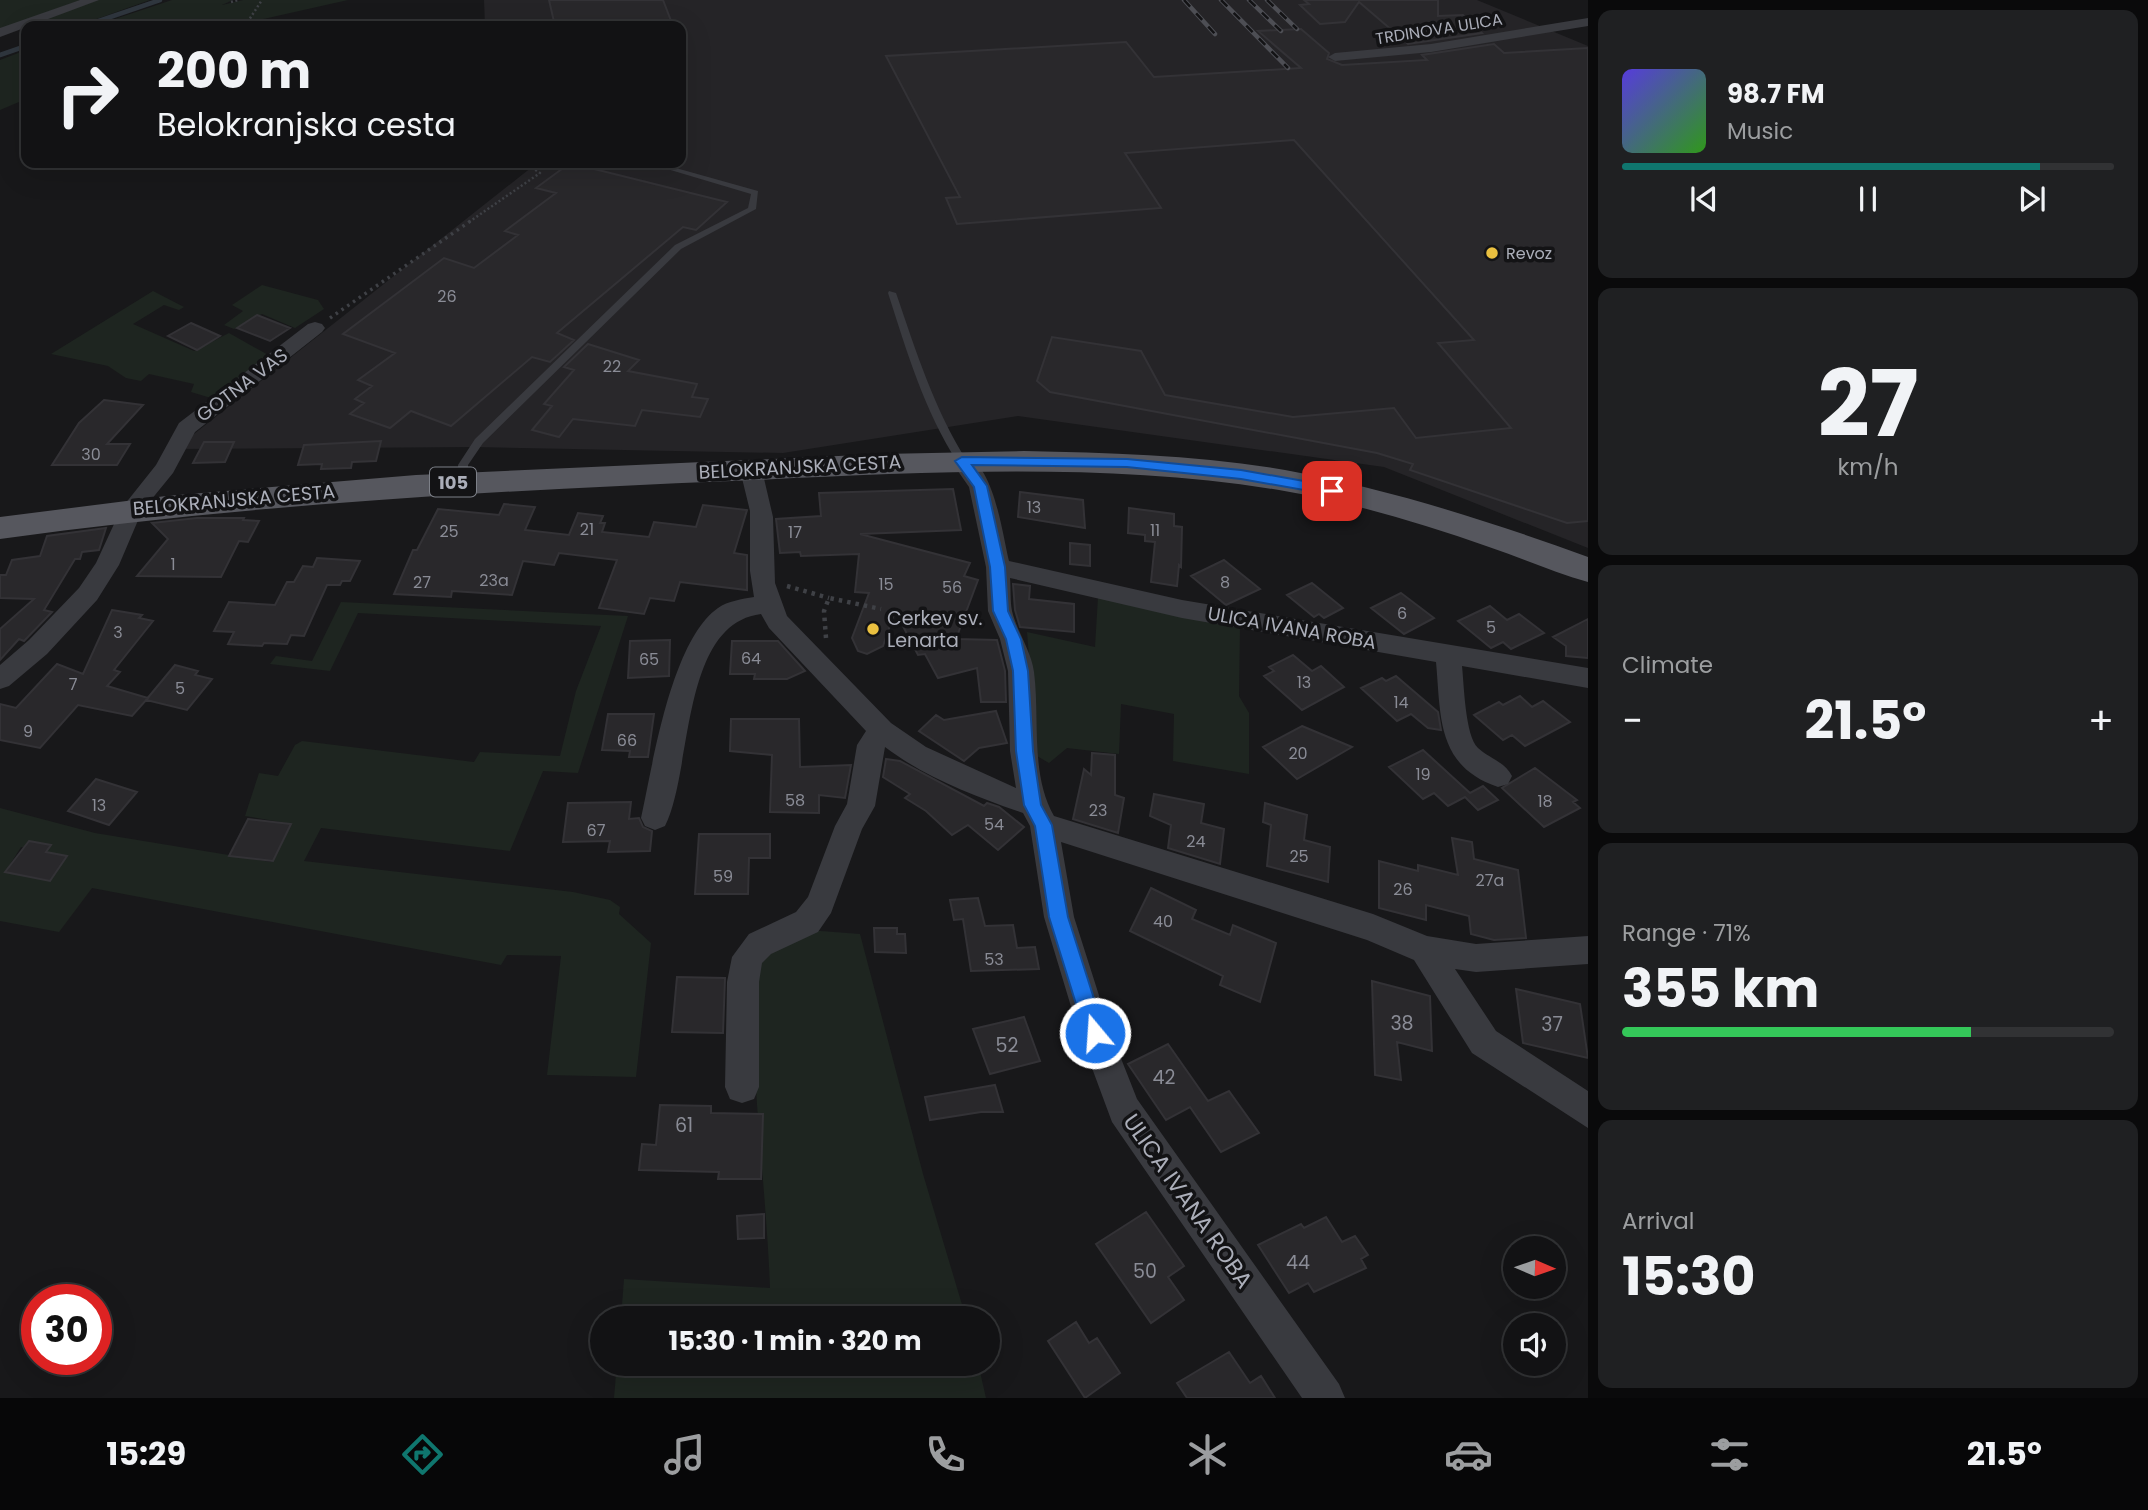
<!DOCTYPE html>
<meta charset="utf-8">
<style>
:root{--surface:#121214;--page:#1f2022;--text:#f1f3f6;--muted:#9c9ea0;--line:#313234;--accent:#0f766e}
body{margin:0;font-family:Poppins,sans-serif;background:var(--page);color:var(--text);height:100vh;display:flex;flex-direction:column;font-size:26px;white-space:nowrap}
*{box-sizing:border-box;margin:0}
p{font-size:23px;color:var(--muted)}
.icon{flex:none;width:38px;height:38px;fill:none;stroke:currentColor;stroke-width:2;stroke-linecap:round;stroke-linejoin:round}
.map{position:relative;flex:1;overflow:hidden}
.side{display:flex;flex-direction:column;gap:10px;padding:10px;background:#0a0a0b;width:560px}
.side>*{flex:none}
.hud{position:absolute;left:21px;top:21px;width:665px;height:147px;border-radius:14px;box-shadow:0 7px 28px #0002,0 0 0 2px var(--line);background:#121214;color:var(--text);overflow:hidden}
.needle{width:46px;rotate:92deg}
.tools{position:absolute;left:1503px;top:1236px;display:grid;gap:14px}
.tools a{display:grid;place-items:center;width:63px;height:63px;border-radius:50%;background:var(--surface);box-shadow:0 7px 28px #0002,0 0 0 2px var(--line);font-size:35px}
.speed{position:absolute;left:21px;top:1284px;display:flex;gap:14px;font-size:35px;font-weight:700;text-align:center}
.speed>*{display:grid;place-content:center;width:91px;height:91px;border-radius:50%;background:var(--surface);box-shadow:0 7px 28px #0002,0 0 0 2px var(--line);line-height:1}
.speed .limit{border:10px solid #d22;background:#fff;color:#111}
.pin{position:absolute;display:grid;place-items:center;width:60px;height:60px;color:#fff;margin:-30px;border-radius:14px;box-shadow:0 4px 10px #0006}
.me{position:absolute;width:77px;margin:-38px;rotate:342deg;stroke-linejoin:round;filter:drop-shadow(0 0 5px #0008)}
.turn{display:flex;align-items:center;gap:24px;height:147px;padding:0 21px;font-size:32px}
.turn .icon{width:91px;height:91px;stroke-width:2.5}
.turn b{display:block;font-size:49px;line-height:60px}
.big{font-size:52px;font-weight:700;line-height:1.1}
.side .card{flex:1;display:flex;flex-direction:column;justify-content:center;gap:10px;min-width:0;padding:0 24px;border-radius:14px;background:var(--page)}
.side .dial{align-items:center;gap:0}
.dial b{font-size:91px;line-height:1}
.song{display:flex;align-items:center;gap:21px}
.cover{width:84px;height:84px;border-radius:10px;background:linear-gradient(135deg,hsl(250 70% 55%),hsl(110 70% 35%))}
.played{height:7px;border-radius:4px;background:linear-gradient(90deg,var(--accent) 85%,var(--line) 85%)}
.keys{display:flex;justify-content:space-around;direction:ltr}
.heat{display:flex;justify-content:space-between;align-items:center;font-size:38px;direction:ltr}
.charge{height:10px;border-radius:5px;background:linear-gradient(90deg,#34c759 71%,var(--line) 0)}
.trip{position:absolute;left:590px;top:1306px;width:410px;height:70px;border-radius:35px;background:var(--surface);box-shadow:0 7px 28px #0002,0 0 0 2px var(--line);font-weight:700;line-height:70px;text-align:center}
.tabs{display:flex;height:112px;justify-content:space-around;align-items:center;background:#070708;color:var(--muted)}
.tabs .icon{width:49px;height:49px}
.tabs .selected{color:var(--accent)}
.tabs b{font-size:32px;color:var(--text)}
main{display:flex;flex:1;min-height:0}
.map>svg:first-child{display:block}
</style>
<main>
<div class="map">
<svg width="1588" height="1398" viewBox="0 0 1588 1398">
<rect width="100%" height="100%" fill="#18181a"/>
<path fill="#252427" d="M484 0H1477L1588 46V548L1384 467 1018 416 783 453 475 447 175 449 537 163H681V26H485Z"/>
<path fill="#1e2520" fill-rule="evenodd" d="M0 0H81L0 29Z
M97 0H150L77 26H27Z
M172 0H233L222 5 243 0H348L259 20 249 26 235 23 225 26H94Z
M26 50V99L0 110V60Z
M262 285 318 300 324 309 295 328 262 314 234 329 224 325 243 311 232 305Z
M153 291 184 307 179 310 164 305 133 324 194 351 229 333 270 356 211 398 191 392 194 384 149 374 141 381 126 378 108 366 51 354Z
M1098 597 1240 626 1239 696 1249 713V774L1173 761 1174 714 1121 704 1119 754 1067 748 1049 763 1037 756 1027 632 1095 647Z
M341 602 628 616 578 773 543 771 510 851 321 828 304 861 573 892 610 900 620 907 619 914 651 943 636 1077 547 1075 561 956 507 955 501 965 92 888 59 932 0 921V808L95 833 271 862 292 824 245 816 259 773 278 776 295 745 302 741 474 762 480 752 560 756 576 691 601 626 358 613 330 671 270 664 276 656 312 661ZM21 847 25 848 65 857 49 881 6 871Z
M808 930 860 934 923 1174 966 1318H621L624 1279 770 1288C766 1180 749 1072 754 964Z
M617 1363H978L986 1398H614Z"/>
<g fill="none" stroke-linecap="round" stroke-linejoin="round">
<path stroke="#2f363e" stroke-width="4.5" d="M84 26 160 0
M0 55 26 46"/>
</g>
<path fill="#29282b" stroke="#333236" stroke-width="2" d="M549 0H663L673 26H555Z
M1304 0H1438V16L1463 15 1482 33 1408 44 1359 2 1345 22 1320 24 1300 5 1309 4Z
M1301 29 1329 53 1327 59 1342 65 1427 60 1422 55 1494 44 1504 53 1588 48V521L1567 523 1410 470 1413 464 1377 453 1050 392 1037 381 1052 337 1141 351 1165 395 1293 417 1394 408 1416 438 1511 428 1438 343 1474 340 1294 140 1125 153 1161 208 957 224 946 198 960 197 886 56 1126 42 1154 77 1301 68 1258 31Z
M570 163 727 202 696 230 683 227 557 333 574 340 550 362 532 357 451 426 411 411 390 428 350 414 364 403 355 399 372 386 358 380 395 353 343 334 444 258 474 268 518 235 505 231 556 193 536 188Z
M257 315 290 328 270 341 237 328Z
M191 323 220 336 197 350 168 336Z
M588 344 639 360 628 371 697 384 692 397 708 399 700 417 642 410 635 426 573 419 559 437 532 430 552 406 544 404 574 370 564 367Z
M104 400 143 405 107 444H130L117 465H52L79 423Z
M381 441 376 461 352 462 351 468 321 469 322 464 298 465 304 445Z
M204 442H234L225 462 193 463Z
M953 489 961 530 860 534 970 563 964 576 978 580 956 639 997 640 1005 671 1006 702H981L977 668 938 678 925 654 918 655 895 611 883 646 867 654 858 651 852 638 869 593 855 592 859 554 801 556 800 552 780 553 776 519 821 516 819 493Z
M1020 492 1083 500 1085 528 1018 517Z
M504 504 535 507 525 530 569 535 578 513 603 516 600 523H605L602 532 649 537 654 522 696 527 703 505 747 510 734 553 747 555V590L680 582 674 601 650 598 644 614 599 608 617 560 559 553 554 565 523 561 512 595 452 591 451 597 394 594 413 550H417L438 509 499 515Z
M1129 508 1174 514V526L1182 527 1181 567 1179 565 1177 586 1151 582 1155 542 1145 541V535L1128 533Z
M197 518H244L243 520 259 521 248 542 239 541 221 577 137 576 168 539 152 523Z
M106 528 99 550 82 552 80 559H75L44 610 52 612 24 641 19 639 0 660V629L34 599 0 598V575H6L12 560 40 556 47 536Z
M1070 543 1090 545V566L1070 564Z
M317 558 360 561 350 581H342L340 585H327L304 636 291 635 287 644 264 643 262 646 228 644 234 632 214 631 229 602 275 605 287 582H294L303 566 313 567Z
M1224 560 1260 589 1226 605 1191 576Z
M1312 583 1343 608 1324 618 1319 614 1314 617 1287 595Z
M1013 584 1030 586 1029 599 1074 604V632L1020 627 1015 610Z
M1401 593 1434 618 1404 634 1371 608Z
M1490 606 1507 620 1519 614 1544 633 1511 649 1503 642 1491 648 1458 621Z
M112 610 142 615 139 618 153 621 114 670 120 672 107 686 148 698 132 716 78 705 40 748 0 740V704L16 708 57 664 83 674Z
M1588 619V658L1566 656V646L1553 637Z
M670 640 669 676 628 678 630 641Z
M732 641H778L805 671 787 679H754L755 674H730Z
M1293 655 1312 671 1321 666 1344 687 1302 710 1264 676 1274 671 1269 667Z
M175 665 198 671 195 675 212 679 187 710 146 700Z
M1396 676 1438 712 1441 730 1428 728 1411 714 1397 721 1361 688 1382 678 1386 681Z
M1520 696 1532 707 1543 701 1570 722 1525 746 1512 735 1503 740 1474 715 1499 702 1503 705Z
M996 711 1007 743 979 748 964 761 919 731 936 715 944 720Z
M608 714H654L648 757H629L630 751 602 750Z
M731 719H799L800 767 851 765 845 798 819 795V813L770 812 772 755 730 751Z
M1302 726 1352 747 1297 779 1263 747Z
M1423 750 1470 793 1483 786 1498 800 1478 810 1465 797 1448 806 1434 793 1423 799 1389 767Z
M1092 753 1115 755V795L1124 798 1118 833 1073 819 1084 769 1091 775Z
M886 759 900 761 984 806 987 803 999 807 1024 827 998 850 968 825 952 835 926 811 905 798 910 794 883 777Z
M1535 768 1577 800 1573 802 1580 808 1544 827 1502 788Z
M96 779 137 792 109 825 68 811Z
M1154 794 1204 804 1201 823 1224 829 1220 864 1168 848 1171 825 1150 816Z
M631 802 629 819 639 818 643 827 652 831 650 851 608 852 610 841 563 842 568 803Z
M1265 803 1307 815 1304 840 1330 847 1328 882 1267 866 1271 825 1263 822Z
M248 819 291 824 273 861 229 856Z
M699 834H770V858H749L748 894H695Z
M1452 838 1472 842 1474 859 1518 870 1526 938 1494 940 1471 934 1469 916 1426 905V920L1379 908V861L1418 871V865L1458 875Z
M29 841 51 845 46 852 67 856 50 881 5 872Z
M1151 888 1196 910 1192 919 1230 935 1233 925 1276 943 1260 1002 1220 985 1223 976 1130 931Z
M978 898 985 926 1013 925 1017 948 1035 947 1039 969 971 971 963 919 954 920 950 900Z
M874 928H897V934H905L906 953 875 952Z
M677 977 725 978 723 1033 672 1032Z
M1372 981 1430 996 1432 1051 1397 1042 1401 1080 1375 1075Z
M1516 989 1580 1004 1588 1058 1523 1043Z
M1024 1017 1040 1061 990 1074 973 1029Z
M1168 1044 1208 1101 1229 1091 1259 1133 1221 1152 1190 1107 1166 1120 1128 1064Z
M995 1085 1003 1112H981L930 1120 925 1097Z
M660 1105 711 1106V1113L763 1114 761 1179H718L719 1172 639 1170 642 1144 656 1145Z
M1146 1212 1184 1266 1168 1277 1184 1300 1151 1323 1096 1244Z
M764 1214V1238L738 1239 737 1216Z
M1326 1217 1342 1242 1355 1236 1368 1255 1361 1259 1366 1268 1314 1292 1308 1283 1289 1293 1258 1245 1301 1224 1304 1228Z
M1076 1322 1089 1343 1097 1338 1120 1373 1085 1398 1048 1341Z
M1229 1352 1250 1383 1261 1376 1275 1398H1187L1177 1383Z"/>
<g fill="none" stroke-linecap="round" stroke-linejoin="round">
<path stroke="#3f4146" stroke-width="2.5" stroke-dasharray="2 2.5" stroke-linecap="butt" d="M231 2 238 0
M245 26 262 0
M469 222 540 173 525 163"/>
<path stroke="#3f4146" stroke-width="3.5" stroke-dasharray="2.5 4.5" stroke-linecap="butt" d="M330 318 472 220"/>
<path stroke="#3f4146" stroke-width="4.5" stroke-dasharray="3.5 5" stroke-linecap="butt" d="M787 586 829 598
M826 638 824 611 829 598 881 609"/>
<path fill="#393a3f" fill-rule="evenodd" d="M647 163H658L758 191 756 209 681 249 483 443 468 465V482L463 485 459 484 458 465 475 439 675 245 748 208 751 194Z
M889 291 896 293C916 351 934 409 967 461L966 463H958C924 410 907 352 888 293Z"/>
<path fill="#393a3f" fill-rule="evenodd" d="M80 0H99L0 37V28Z
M1588 18V26L1431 52 1335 61 1328 57 1335 53 1431 44Z
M315 322 322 324 325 328 322 332 195 432 173 473 142 511 119 565 97 600 47 654 9 686 0 689V665L29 640 79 588 96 563 121 509 156 465 179 423 308 324Z
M962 454C994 462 1002 533 1009 561L1182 600 1588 668V688L1462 666C1464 684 1465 736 1478 748 1489 758 1505 762 1512 776L1508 784 1498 787C1436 766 1441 716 1436 662L1182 618 1010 578C1011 588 1010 601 1012 611 1017 632 1031 650 1034 672 1040 719 1030 774 1054 816L1373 914 1427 936 1476 944 1588 936V964L1476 972 1455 969 1496 1031 1588 1091V1128L1472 1053 1414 960 1367 940 1061 842 1074 917 1111 1033 1137 1099 1339 1384 1345 1398H1302L1112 1122 1079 1033 1044 917 1030 826 1023 813C974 796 926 778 885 747L875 806 862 829 831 913 818 932 771 954 762 963 759 982V1087L754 1099 742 1103 730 1099 725 1087 727 982 732 957 749 934 796 912 808 897 835 826 847 804 857 745 866 731 769 628 761 614C680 624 693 771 665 826L655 830 645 826 641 818C653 764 671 641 718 608 728 601 742 599 754 597L750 571V511L740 470 743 465H759L762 470 773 517 775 583 787 616 891 723 926 747 1016 788 1010 751 1008 671 1000 639 988 611 986 567 969 487 951 461Z"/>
<path fill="#56575e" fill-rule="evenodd" d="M1024 451C1112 453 1199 455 1285 470 1389 489 1489 521 1588 557V582C1555 573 1522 558 1489 547 1421 523 1351 502 1279 490 1098 461 914 473 732 481 487 491 243 505 0 539V517L166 496 416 475 882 454Z"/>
<g stroke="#4d4e54" stroke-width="4.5">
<path id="rail" d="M1184 0 1215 34
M1221 0 1288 68
M1249 0 1281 31
M1267 0 1297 29"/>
</g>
<use href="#rail" stroke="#131315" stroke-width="2.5" stroke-dasharray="9" stroke-linecap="butt"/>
</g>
<path fill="#1a73e8" stroke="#114b97" stroke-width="2" d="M962 457 1127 459 1241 470 1332 486 1339 491 1332 495 1241 479 1127 467 972 465 987 486 1005 567 1008 611 1021 639 1028 671 1033 751 1041 805 1052 825 1068 917 1105 1033 1102 1039 1095 1042 1088 1039 1085 1033 1049 917 1035 826 1024 805 1016 751 1013 671 1006 639 993 611 990 567 974 487 955 461Z"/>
<g fill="#eac040" stroke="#131315" stroke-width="2.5">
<circle cx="1492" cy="253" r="7"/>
<circle cx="873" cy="629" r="7"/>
</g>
<g text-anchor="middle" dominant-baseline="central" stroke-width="7" stroke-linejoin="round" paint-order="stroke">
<g font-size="16" fill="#abaeb9" stroke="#131315">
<text transform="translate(1439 29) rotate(-9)">TRDINOVA ULICA</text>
</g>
<g font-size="16" fill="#abaeb9" stroke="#131315" text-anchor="start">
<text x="1506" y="253">Revoz</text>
</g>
<g font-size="16" fill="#8a8c96">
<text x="447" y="296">26</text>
<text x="612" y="366">22</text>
<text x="91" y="454">30</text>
<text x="1034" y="507">13</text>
<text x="587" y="529">21</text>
<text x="1155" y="530">11</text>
<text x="449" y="531">25</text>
<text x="795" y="532">17</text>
<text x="173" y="564">1</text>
<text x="494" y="580">23a</text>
<text x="422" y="582">27</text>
<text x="1225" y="582">8</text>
<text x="886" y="584">15</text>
<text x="952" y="587">56</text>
<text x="1402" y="613">6</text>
<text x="1491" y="627">5</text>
<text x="118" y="632">3</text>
<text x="751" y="658">64</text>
<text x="649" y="659">65</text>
<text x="1304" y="682">13</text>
<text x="73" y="684">7</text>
<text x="180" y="688">5</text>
<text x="1401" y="702">14</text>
<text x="28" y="731">9</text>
<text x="627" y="740">66</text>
<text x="1298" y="753">20</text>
<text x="1423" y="774">19</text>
<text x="795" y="800">58</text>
<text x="1545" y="801">18</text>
<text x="99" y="805">13</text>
<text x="1098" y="810">23</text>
<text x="994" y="824">54</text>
<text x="596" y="830">67</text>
<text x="1196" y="841">24</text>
<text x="1299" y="856">25</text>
<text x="723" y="876">59</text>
<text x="1490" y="880">27a</text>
<text x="1403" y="889">26</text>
<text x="1163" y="921">40</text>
<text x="994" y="959">53</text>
</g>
<rect fill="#131315" stroke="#7d8088" stroke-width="2" x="430" y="467.5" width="46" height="29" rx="5"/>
<g font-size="18" font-weight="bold" fill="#abaeb9">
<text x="453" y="482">105</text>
</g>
<g font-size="19" fill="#abaeb9" stroke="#131315">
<text transform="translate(242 385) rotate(-37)">GOTNA VAS</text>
<text transform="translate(800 467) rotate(-3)">BELOKRANJSKA CESTA</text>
<text transform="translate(234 500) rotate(-5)">BELOKRANJSKA CESTA</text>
<text transform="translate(1292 628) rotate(10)">ULICA IVANA ROBA</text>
</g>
<g font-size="19" fill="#abaeb9" stroke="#131315" text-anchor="start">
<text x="887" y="618">Cerkev sv.<tspan x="887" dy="22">Lenarta</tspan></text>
</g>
<g font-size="19" fill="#8a8c96">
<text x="1402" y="1023">38</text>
<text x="1552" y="1024">37</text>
<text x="1007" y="1045">52</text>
<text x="1164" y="1077">42</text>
<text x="684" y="1125">61</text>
<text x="1298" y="1262">44</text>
<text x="1145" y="1271">50</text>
</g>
<g font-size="23" fill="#abaeb9" stroke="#131315">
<text transform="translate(1188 1201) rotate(55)">ULICA IVANA ROBA</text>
</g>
</g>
</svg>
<div class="tools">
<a><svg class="needle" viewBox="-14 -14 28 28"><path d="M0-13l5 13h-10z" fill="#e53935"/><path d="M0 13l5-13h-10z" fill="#9c9ea0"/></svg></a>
<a><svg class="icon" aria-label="sound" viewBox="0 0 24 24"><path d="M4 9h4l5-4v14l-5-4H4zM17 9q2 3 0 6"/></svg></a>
</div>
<div class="speed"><div class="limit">30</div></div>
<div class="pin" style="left:1332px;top:491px;background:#d93025"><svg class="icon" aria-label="arrive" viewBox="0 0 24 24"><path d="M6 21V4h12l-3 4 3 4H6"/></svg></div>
<svg class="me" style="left:1095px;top:1033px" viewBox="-20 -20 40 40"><circle r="17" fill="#1a73e8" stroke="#fff" stroke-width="3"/><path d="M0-11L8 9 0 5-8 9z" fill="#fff"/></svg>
<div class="trip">15:30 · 1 min · 320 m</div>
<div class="hud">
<div class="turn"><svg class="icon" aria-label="right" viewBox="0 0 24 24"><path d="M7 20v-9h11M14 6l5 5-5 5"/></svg><div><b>200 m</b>Belokranjska cesta</div></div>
</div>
</div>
<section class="side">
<div class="card">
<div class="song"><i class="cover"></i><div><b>98.7 FM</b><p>Music</p></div></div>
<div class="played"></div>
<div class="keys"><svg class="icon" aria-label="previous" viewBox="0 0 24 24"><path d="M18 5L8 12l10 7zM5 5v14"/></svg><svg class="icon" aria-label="pause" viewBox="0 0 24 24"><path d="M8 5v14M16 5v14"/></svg><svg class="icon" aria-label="next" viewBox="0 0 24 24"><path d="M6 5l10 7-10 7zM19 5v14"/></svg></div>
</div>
<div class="card dial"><b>27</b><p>km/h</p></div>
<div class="card"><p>Climate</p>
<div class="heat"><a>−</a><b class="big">21.5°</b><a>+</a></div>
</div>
<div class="card"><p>Range · 71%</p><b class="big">355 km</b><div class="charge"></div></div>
<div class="card"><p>Arrival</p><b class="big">15:30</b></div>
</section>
</main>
<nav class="tabs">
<b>15:29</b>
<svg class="icon selected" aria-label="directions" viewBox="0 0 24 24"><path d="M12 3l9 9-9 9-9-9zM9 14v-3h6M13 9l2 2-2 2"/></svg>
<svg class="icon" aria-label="music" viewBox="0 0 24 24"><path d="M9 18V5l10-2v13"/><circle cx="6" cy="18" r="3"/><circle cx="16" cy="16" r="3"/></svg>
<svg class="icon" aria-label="phone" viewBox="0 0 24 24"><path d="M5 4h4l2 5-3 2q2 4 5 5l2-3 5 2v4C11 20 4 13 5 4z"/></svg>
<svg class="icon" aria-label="climate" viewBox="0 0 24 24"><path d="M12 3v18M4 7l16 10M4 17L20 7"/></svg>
<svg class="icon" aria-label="car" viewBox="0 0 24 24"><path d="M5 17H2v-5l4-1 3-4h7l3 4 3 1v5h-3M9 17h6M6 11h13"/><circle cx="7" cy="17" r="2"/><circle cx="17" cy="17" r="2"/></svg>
<svg class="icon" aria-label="filters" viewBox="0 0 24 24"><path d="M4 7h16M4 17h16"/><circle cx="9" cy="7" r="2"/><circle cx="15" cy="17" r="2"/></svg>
<b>21.5°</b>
</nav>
